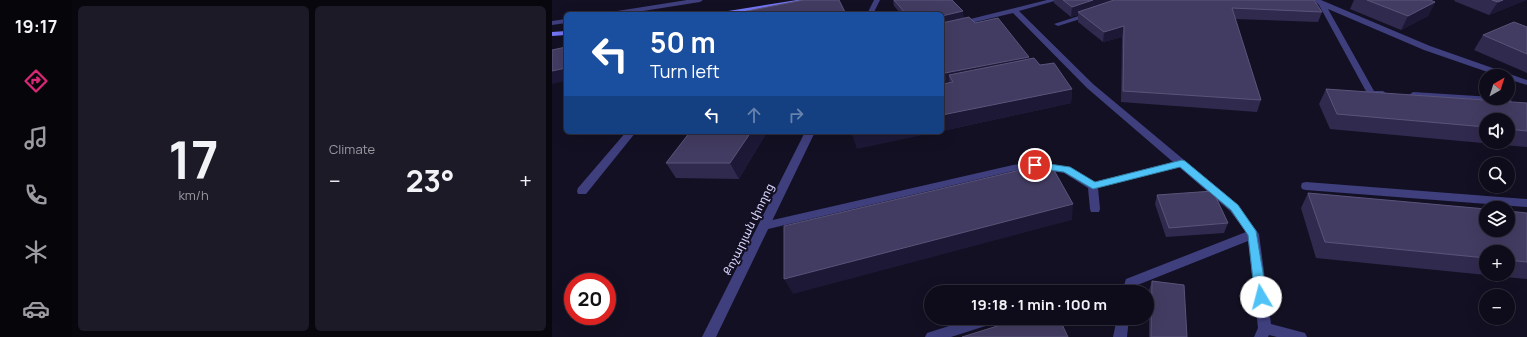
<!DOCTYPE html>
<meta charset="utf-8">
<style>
:root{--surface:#0e0c1a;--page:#1c1a27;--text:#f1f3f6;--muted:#9b9ba2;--line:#2e2c39;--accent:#db2777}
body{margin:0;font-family:Manrope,"Noto Sans Armenian",sans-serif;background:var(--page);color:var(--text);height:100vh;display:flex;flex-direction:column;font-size:15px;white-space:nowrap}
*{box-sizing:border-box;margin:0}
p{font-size:13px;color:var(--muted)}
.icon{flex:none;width:22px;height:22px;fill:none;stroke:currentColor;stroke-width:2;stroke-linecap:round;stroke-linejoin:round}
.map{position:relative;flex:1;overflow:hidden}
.details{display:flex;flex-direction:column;gap:6px;padding:6px;background:#08070e;width:480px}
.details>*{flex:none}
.guide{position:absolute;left:12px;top:12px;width:380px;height:122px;border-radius:6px;box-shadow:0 4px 16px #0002,0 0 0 1px var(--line);background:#1a4fa0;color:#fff;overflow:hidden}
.needle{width:26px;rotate:39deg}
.tools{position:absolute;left:927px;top:69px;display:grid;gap:8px}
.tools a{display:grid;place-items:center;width:36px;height:36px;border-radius:50%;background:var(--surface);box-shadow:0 4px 16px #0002,0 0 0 1px var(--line);font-size:20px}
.speed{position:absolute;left:12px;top:273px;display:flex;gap:8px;font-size:20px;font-weight:700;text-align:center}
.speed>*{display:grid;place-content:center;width:52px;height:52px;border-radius:50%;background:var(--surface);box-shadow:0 4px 16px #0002,0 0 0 1px var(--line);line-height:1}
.speed .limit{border:6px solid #d22;background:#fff;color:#111}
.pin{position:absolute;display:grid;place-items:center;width:34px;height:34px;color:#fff;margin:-17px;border:2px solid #fff;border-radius:50%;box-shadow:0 1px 4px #0007}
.me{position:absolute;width:44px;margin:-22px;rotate:352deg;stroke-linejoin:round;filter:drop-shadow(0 0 3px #0008)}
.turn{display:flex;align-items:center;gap:14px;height:84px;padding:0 20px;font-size:18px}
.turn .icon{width:52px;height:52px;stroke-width:2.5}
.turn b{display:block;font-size:28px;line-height:34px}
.lanes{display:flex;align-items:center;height:38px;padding:0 20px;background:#0003;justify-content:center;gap:20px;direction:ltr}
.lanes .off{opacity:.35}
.big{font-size:30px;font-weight:700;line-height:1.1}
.details .card{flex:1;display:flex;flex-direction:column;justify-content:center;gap:6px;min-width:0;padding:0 14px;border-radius:6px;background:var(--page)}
.details .dial{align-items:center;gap:0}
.dial b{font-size:52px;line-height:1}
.heat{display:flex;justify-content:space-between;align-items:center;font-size:22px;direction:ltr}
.details .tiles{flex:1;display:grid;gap:6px;grid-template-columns:repeat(2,1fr)}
.trip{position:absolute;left:372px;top:285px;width:230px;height:40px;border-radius:20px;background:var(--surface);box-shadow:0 4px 16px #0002,0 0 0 1px var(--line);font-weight:700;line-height:40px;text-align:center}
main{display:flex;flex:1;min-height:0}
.tab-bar{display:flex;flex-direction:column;width:72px;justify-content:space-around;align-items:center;background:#06050a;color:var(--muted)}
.tab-bar .icon{width:28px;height:28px}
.tab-bar .current{color:var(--accent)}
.tab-bar b{font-size:18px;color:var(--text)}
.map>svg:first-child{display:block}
</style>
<main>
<nav class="tab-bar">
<b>19:17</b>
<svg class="icon current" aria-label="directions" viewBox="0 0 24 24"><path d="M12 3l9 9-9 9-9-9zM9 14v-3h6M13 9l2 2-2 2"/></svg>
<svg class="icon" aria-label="music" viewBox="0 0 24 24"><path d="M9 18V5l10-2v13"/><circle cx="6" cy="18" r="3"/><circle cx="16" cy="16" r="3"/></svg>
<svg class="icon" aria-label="phone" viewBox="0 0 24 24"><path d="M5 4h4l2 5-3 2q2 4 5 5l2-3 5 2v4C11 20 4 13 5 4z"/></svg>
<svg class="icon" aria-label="climate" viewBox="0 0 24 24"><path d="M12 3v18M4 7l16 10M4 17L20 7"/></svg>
<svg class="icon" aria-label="car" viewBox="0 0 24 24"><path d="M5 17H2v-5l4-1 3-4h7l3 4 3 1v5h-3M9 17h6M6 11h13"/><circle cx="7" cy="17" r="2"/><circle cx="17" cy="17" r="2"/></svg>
</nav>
<section class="details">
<div class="tiles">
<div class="card dial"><b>17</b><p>km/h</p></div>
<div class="card"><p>Climate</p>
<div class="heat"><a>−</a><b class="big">23°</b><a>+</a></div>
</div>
</div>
</section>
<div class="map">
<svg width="975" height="337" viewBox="0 0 975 337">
<rect width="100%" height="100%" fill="#131023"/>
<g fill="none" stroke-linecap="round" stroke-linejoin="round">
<path fill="#3f3f7e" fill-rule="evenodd" d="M135 0H151L148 2 72 14H56L59 12Z
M495 0H506L467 11 541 84 686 205 707 234 719 324 753 333 755 337H725L717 335 716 337H702L706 328 696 241 583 286 582 292H570L574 279 694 232 678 211 627 167 546 188 548 209 547 212H539L538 209 536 188 512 173 483 168 461 171 212 230 208 229 206 226 208 223 212 222 461 165 483 162 515 167 542 182 621 162 535 88 461 13 390 30V26Z
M762 0H769L878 46 975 80V85L956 79V76H947L872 50 776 9 822 91H831L835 94 831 97 816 95 767 5Z
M539 12 542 14 541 15 506 26 502 24Z
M14 19V23L0 25V21Z
M861 92 956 98 960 101 956 104 858 97 857 95Z
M74 132H84L34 194H26L25 191 26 188Z
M754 182 975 199V207L754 190 750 189 749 186 750 183Z
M422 318H447L446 322 399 337H373L375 333Z
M565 318H577L575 337H561Z"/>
<path fill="#3f3f7e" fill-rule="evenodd" d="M322 0H328L321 14H315Z
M253 132H263L164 337H150Z"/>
<path fill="#7375f4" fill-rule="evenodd" d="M245 0H260L257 2 183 14H167L170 12Z
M14 31V35L0 36V32Z"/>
</g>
<path fill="#312a4f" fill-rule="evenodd" d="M341 0H400L412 18 423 23 488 65 520 89 519 103 390 131V84L398 83 397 81 394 82 390 74V14H349L342 6Z
M502 0H762L770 12 766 22 683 19 709 100 705 112 569 102 570 37 551 42 526 22V15L519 17 502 3Z
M802 0H878L883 2 876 16 849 30 798 9Z
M903 0H974L937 15 902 1Z
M975 27V73L922 50 931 35Z
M774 89 975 103V147L778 129 767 104ZM934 120H956V142H934Z
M138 132H215L187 179 124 178 114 163Z
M756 193 975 213V279L764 258 749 208ZM934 252H956V274H934Z
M605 195 676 223 672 233 614 237 603 204Z
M600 281 635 337H597V290Z"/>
<path fill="#1d1836" d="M541 0H571L526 12V15L519 17 520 7Z
M951 0H974L937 15 946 2Z
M883 2 876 16 849 30 856 16Z
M411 11 412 19 390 24V16Z
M572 26 570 37 551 42 552 32Z
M477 57V66L397 75V81L394 82 393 73Z
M14 68V81L0 84V71Z
M520 89 519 103 390 131V115Z
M199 132H215L187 179 178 163Z
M309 132H385L305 149 300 134Z
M521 204 520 220 241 294 232 279Z"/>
<path fill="#433c62" stroke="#5a547a" d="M251 0H287L294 14H180Z
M342 0H400L411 11 390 16V14H354Z
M511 0H541L520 7Z
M562 0H762L770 12 680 8 709 100 571 91 572 26 552 32 526 12Z
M815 0H878L883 2 856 16Z
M940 0H951L946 2Z
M417 17 423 23 446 18 477 57 393 73 390 68V23Z
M962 22 975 27V54L931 35Z
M14 47V68L0 71V50Z
M482 58 488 65 502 63 520 89 390 115V84L401 82 397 75Z
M774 89 975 103V131L956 129V120H934V127L785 114Z
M138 132H199L178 163H114Z
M300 132H309L300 134Z
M498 163 521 204 232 279V226Z
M661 191 676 223 617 228 605 195Z
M756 193 934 209V230H956V211L975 213V262L956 260V252H934V258L773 242Z
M600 281 632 285 635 337H599Z
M471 318H507L516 337H410Z"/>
<path fill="#4fc3f7" stroke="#337fa1" d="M630 160 633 161 686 205 704 231 715 297 713 300 709 302 705 300 703 297 696 235 679 210 628 167 541 189 512 172 483 168 479 165 483 162 518 167 543 182Z"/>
<g text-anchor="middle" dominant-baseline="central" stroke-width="4" stroke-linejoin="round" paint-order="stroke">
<g font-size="12" fill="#d8d5fc" stroke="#131023">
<text transform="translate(196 229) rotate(-64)">Քոչարյան փողոց</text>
</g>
</g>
</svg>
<div class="tools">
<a><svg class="needle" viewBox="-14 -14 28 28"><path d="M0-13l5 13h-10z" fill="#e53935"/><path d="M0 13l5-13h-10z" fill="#9b9ba2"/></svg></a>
<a><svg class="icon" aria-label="sound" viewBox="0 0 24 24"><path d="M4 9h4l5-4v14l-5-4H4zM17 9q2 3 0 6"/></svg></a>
<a><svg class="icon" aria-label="search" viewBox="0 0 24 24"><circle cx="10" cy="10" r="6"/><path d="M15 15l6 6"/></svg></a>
<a><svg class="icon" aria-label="layers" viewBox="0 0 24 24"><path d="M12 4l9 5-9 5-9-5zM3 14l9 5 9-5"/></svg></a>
<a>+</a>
<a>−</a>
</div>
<div class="speed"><div class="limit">20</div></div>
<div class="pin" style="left:483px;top:165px;background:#d93025"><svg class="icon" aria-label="arrive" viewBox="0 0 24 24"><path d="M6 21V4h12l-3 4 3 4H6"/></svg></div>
<svg class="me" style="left:709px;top:297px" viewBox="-20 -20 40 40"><circle r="19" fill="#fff"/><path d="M0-13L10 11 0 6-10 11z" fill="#4fc3f7"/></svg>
<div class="trip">19:18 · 1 min · 100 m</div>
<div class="guide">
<div class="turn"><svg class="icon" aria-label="left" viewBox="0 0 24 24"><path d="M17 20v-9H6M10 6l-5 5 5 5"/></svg><div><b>50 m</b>Turn left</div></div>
<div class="lanes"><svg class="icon" aria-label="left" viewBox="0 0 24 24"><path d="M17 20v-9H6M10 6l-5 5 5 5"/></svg><svg class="icon off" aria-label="ahead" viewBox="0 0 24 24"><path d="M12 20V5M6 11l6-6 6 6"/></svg><svg class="icon off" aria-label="right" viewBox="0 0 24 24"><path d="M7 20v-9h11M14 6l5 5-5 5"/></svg></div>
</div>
</div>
</main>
